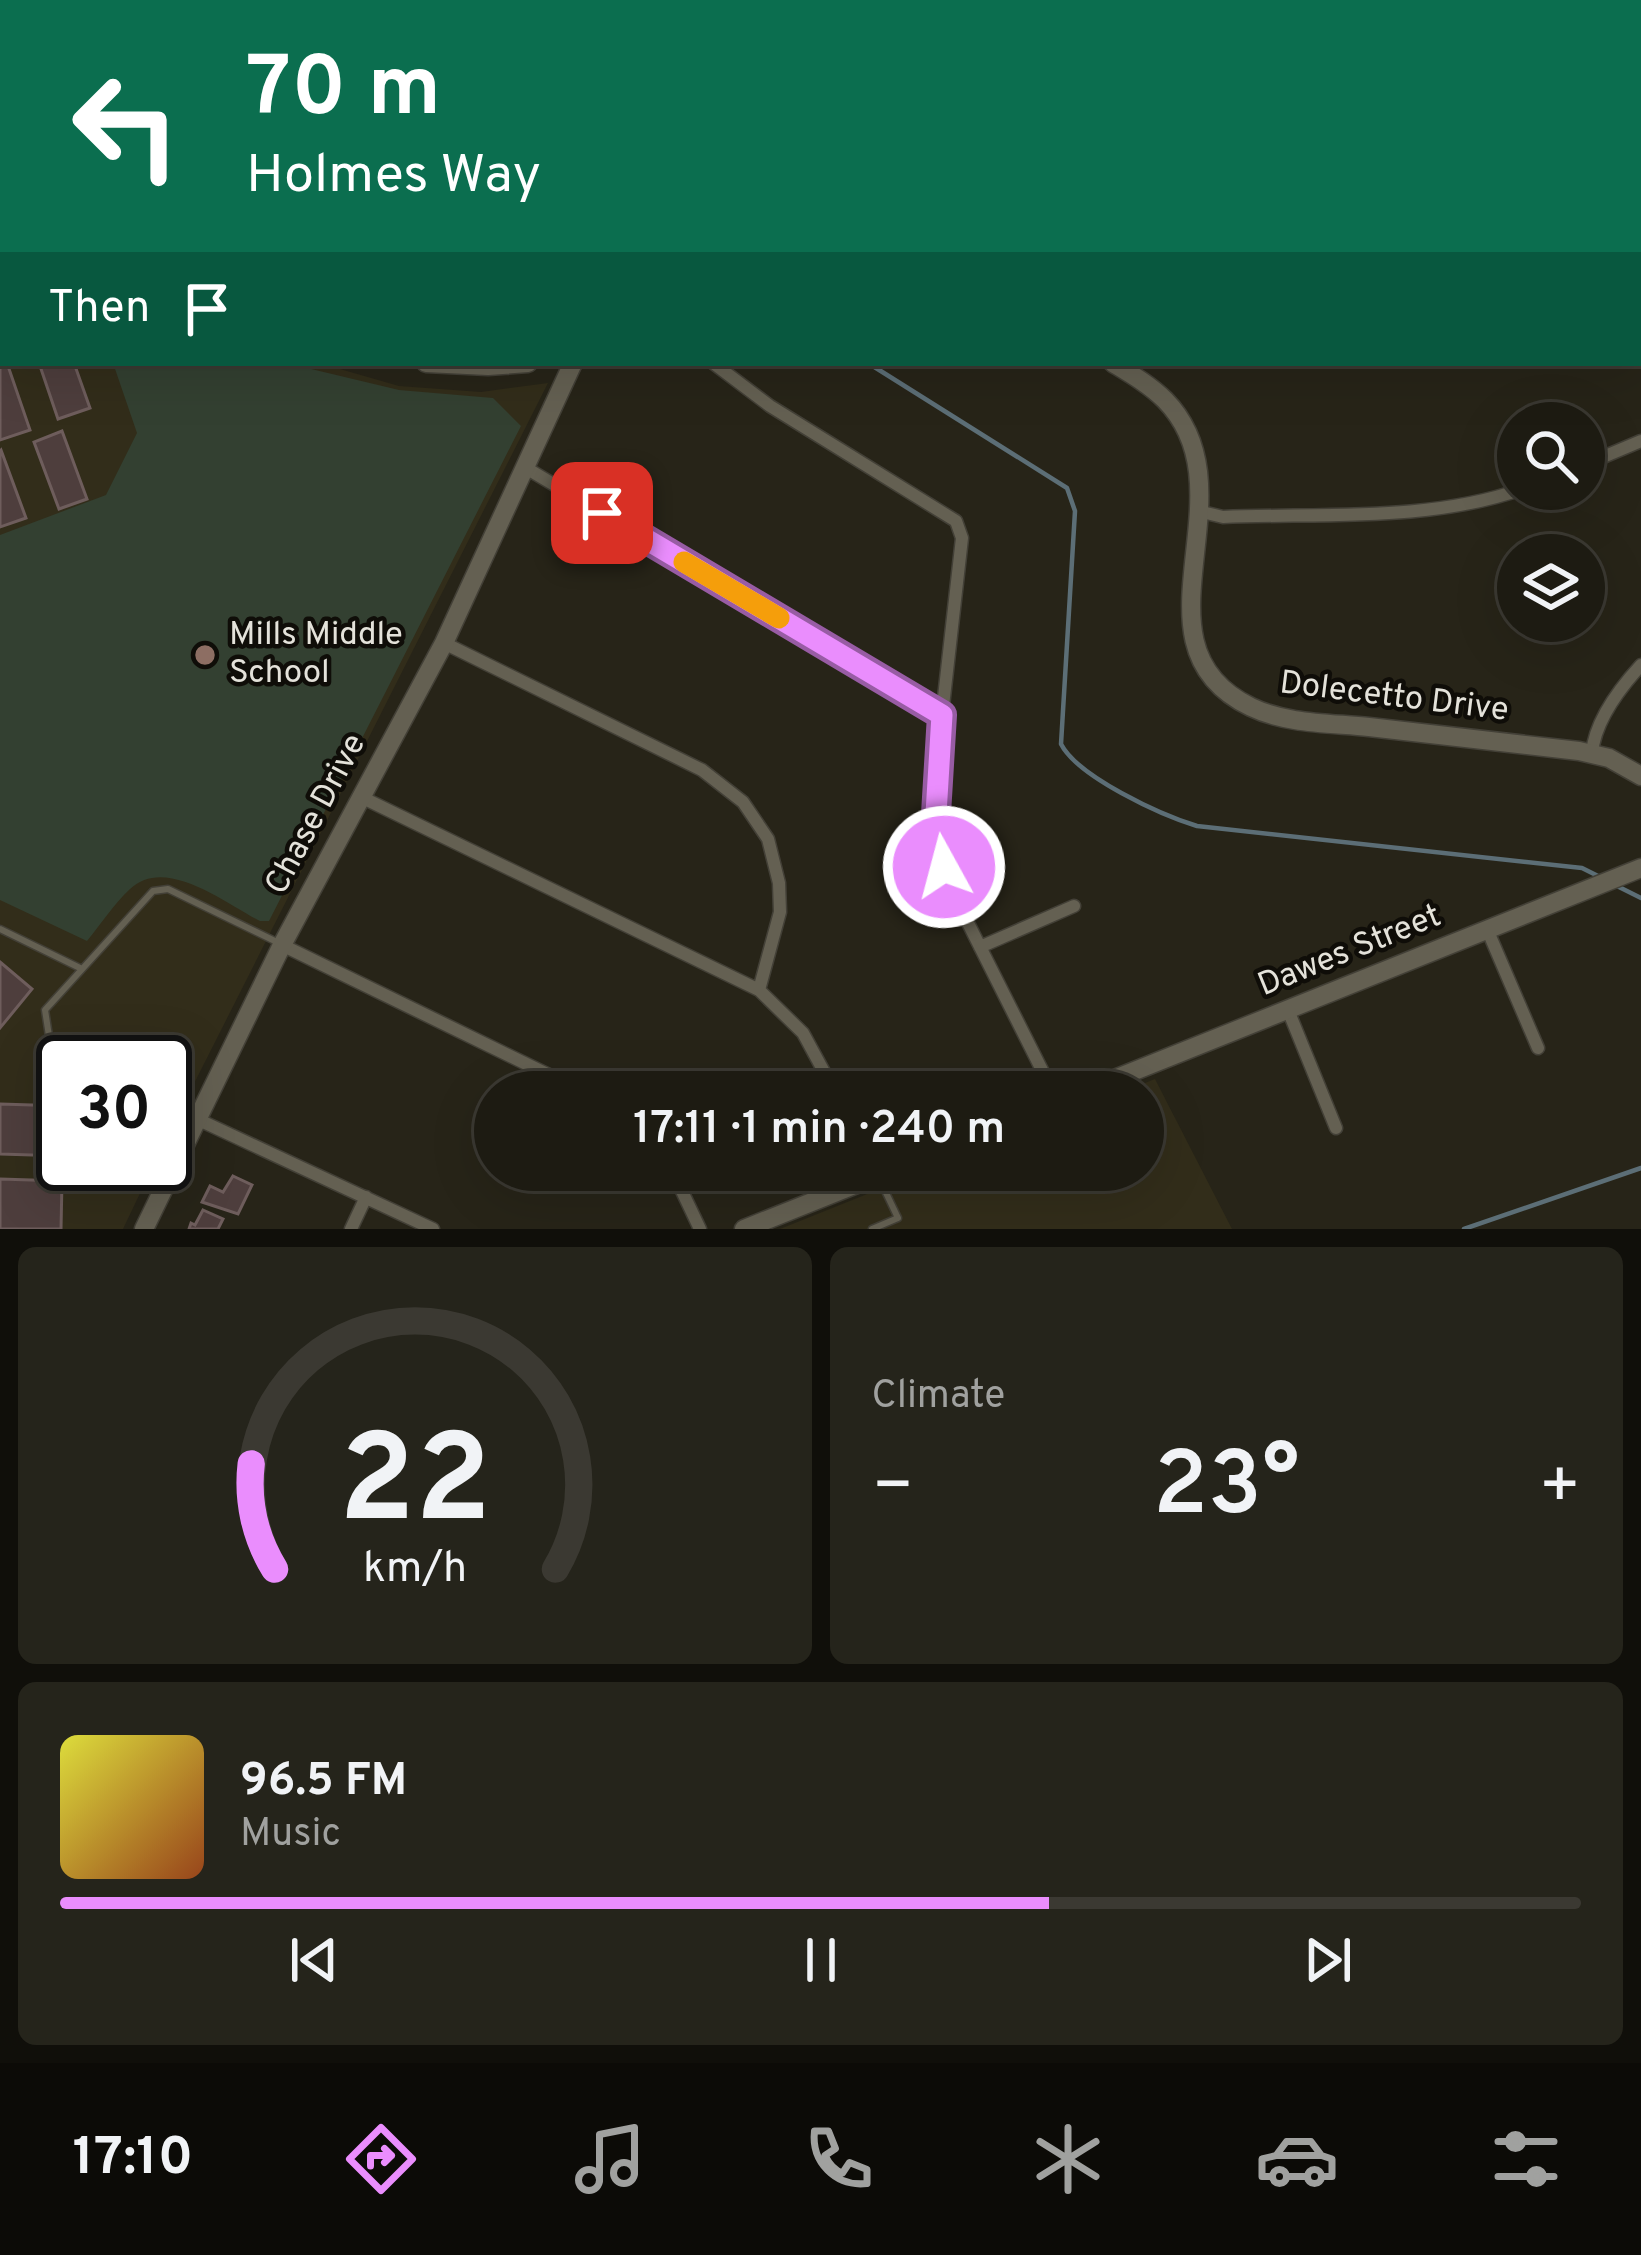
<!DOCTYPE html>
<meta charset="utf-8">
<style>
:root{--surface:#1d1b12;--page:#25241b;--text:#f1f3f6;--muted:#a0a19f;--line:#3b3932;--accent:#ea8dfd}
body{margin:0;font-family:Overpass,sans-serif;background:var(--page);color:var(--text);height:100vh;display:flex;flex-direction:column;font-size:45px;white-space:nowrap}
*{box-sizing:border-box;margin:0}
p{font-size:39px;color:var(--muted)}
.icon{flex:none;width:66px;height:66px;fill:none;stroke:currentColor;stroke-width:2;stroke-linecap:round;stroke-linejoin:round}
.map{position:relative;height:1229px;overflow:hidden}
.side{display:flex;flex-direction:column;gap:18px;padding:18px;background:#100f0a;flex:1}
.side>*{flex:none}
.guide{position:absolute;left:0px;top:0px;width:1641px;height:366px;box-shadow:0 12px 48px #0002,0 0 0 3px var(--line);background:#0b6e4f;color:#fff;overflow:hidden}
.buttons{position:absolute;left:1497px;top:402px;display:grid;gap:24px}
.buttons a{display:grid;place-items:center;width:108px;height:108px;border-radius:50%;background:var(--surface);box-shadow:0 12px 48px #0002,0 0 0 3px var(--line);font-size:60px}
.speed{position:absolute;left:36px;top:1035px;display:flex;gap:24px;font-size:60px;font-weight:700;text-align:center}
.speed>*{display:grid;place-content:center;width:156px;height:156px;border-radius:50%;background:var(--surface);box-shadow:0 12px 48px #0002,0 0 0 3px var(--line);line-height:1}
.speed .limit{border:6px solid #111;border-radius:18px;background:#fff;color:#111}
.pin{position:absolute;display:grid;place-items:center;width:102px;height:102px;color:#fff;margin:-51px;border-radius:24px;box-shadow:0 6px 18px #0006}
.me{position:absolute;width:132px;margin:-66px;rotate:353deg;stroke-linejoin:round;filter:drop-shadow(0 0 9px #0008)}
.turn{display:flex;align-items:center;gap:42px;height:252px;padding:0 48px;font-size:54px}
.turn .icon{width:156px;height:156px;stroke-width:2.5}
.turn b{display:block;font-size:84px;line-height:102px}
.then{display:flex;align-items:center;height:114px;padding:0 48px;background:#0003;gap:24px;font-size:45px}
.big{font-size:90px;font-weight:600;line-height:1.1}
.side .widget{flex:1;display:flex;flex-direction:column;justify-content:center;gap:18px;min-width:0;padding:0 42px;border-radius:18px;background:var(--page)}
.side .dial{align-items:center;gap:0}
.dial svg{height:312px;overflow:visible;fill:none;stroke:var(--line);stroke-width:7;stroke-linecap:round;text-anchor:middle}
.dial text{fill:var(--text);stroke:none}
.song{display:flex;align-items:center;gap:36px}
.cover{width:144px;height:144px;border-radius:18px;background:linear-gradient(135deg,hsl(60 70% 55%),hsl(20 70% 35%))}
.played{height:12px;border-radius:6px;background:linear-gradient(90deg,var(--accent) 65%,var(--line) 65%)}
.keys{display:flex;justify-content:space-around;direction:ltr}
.heat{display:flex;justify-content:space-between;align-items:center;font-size:66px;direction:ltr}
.side .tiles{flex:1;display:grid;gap:18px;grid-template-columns:1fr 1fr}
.widget:last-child{grid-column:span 2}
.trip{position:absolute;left:474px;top:1071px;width:690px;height:120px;border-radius:60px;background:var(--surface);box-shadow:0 12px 48px #0002,0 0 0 3px var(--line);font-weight:600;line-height:120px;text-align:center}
.menu{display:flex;height:192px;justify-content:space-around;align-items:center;background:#0c0b07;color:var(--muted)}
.menu .icon{width:84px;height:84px}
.menu .current{color:var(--accent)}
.menu b{font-size:54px;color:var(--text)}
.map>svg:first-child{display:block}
</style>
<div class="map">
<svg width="1641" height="1229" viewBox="0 0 1641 1229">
<rect width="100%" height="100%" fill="#272418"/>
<path fill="#322d1a" d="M0 266 3 363H319L399 386 481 392 548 383 165 1141V1062H63V1164H154L123 1229H0Z
M1155 1079 1232 1229H780L927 1170H1143V1092H1122Z"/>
<path fill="#334031" d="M113 363H286L399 390 493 398 521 426 269 921H260C225 903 165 855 130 889 114 904 101 924 87 941L0 900V535L106 495 137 433Z"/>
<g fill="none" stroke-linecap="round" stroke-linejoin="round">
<path stroke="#5c6e76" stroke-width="4.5" d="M315 0 320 3
M868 363 1067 488 1075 511 1061 744C1078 777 1161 815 1197 826L1582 868 1600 877
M1615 885 1641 898
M1464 1229 1641 1168"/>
</g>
<path fill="#4e3e3d" stroke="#6e5d5c" stroke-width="3" d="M0 344 3 363H7L30 430 0 440Z
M39 363H74L90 408 58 419Z
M62 431 87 499 59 509 34 442Z
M1 450 26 518 0 527V451Z
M0 962 32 989 0 1028Z
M0 1104 63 1106V1156L0 1154Z
M233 1176 252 1185 238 1214 202 1202 210 1186 223 1192Z
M0 1179 62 1181 61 1229H0Z
M203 1210 223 1219 218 1229H189L191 1223 195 1225Z"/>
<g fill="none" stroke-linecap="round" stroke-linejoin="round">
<g stroke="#434037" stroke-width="9">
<path id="lane" d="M1264 3 1269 0
M0 15 3 16
M0 929 82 969
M96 1062 49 1036 45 1010 153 891 168 889 279 943
M165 1101 193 1117
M872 1229 898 1218 878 1176"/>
</g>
<g stroke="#434037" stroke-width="15">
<path id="street" d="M195 0V3
M1127 3 1132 0
M1634 3 1639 0
M1638 231 1641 229
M713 363 770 406 956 521 962 538 942 715 937 839 954 895 1053 1092
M1584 465 1641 441
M526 468 942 715
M1202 512 1223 517C1321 513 1429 522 1522 489
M444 643 702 770 743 802 768 839 779 883 780 912 759 990
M1592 753C1595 721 1619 689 1641 665
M359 796 759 990 803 1033 835 1092
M1487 929 1538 1048
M282 945 584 1092
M980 947 1074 906
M1288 1010 1336 1128
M199 1120 433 1229
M672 1170 700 1229
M351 1229 366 1197"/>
</g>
<g stroke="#434037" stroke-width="21">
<path id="secondary" d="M548 0 553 3
M1190 3 1195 0
M0 238 3 239
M426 363 488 366 528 363
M1113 363C1131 374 1150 385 1165 400 1256 493 1122 645 1251 707 1286 724 1330 723 1369 727 1439 735 1509 743 1579 751L1609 758 1641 776
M1082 1092 1641 868
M144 1229 282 945 444 643 573 363
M744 1229 892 1170"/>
</g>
<use href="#lane" stroke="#646052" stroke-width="6"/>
<use href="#street" stroke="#646052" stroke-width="12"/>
<use href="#secondary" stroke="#646052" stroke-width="18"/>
</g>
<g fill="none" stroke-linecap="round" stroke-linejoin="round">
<g stroke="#985ca4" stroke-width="30">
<path id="route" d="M602 513 942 715 936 814 944 867"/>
</g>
<use href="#route" stroke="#ea8dfd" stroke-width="21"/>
<path stroke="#f59e0b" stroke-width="21" d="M684 562 779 618"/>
</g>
<circle fill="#8d6e63" stroke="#0f0d08" stroke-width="4.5" cx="205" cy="655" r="12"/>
<g text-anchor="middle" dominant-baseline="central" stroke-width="9" stroke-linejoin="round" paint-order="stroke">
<g font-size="33" fill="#e4e2da" stroke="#0f0d08" text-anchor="start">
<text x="229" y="636">Mills Middle<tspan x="229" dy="38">School</tspan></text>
</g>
<g font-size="33" fill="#e4e2da" stroke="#0f0d08">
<text transform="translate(1394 698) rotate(7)">Dolecetto Drive</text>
<text transform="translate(317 815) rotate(-62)">Chase Drive</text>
<text transform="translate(1350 952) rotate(-22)">Dawes Street</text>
</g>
</g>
</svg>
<div class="buttons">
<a><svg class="icon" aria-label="search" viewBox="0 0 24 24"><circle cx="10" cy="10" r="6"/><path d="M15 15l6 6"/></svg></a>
<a><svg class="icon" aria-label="layers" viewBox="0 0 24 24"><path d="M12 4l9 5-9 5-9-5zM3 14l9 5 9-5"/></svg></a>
</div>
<div class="speed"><div class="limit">30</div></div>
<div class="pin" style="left:602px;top:513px;background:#d93025"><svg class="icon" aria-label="arrive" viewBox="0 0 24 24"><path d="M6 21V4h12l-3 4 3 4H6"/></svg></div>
<svg class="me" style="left:944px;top:867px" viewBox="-20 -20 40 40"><circle r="17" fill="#ea8dfd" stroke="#fff" stroke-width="3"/><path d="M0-11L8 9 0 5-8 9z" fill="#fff"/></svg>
<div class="trip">17:11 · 1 min · 240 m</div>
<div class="guide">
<div class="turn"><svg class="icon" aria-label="left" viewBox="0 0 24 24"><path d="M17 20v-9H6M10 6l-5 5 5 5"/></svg><div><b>70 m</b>Holmes Way</div></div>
<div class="then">Then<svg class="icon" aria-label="arrive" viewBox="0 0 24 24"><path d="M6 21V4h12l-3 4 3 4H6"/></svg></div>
</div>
</div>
<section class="side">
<div class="tiles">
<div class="widget dial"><svg viewBox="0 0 100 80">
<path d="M14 69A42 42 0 1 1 86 69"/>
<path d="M14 69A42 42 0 0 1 8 42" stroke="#ea8dfd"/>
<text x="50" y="56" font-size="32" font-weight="700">22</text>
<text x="50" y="72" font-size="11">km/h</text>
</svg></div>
<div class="widget"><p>Climate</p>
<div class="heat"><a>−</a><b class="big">23°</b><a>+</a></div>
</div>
<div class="widget">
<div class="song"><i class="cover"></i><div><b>96.5 FM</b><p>Music</p></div></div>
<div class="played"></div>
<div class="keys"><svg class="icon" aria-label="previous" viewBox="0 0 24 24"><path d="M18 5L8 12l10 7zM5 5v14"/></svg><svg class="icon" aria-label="pause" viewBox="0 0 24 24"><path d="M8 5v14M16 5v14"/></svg><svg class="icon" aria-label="next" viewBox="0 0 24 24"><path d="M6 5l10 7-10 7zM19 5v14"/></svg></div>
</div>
</div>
</section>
<nav class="menu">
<b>17:10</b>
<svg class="icon current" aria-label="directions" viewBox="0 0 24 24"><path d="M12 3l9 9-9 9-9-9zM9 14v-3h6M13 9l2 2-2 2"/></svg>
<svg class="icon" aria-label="music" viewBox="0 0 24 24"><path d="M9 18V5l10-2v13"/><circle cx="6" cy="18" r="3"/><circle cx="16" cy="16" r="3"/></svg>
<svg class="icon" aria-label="phone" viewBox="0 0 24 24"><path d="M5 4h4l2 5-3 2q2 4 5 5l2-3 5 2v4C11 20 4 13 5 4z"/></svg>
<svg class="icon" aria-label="climate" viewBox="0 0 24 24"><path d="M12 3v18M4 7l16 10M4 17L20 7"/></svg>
<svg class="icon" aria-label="car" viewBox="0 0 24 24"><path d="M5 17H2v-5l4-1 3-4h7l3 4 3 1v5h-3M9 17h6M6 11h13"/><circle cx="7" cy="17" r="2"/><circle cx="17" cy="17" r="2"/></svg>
<svg class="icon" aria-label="filters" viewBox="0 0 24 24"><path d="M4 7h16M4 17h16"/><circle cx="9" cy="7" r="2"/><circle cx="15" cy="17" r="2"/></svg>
</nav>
